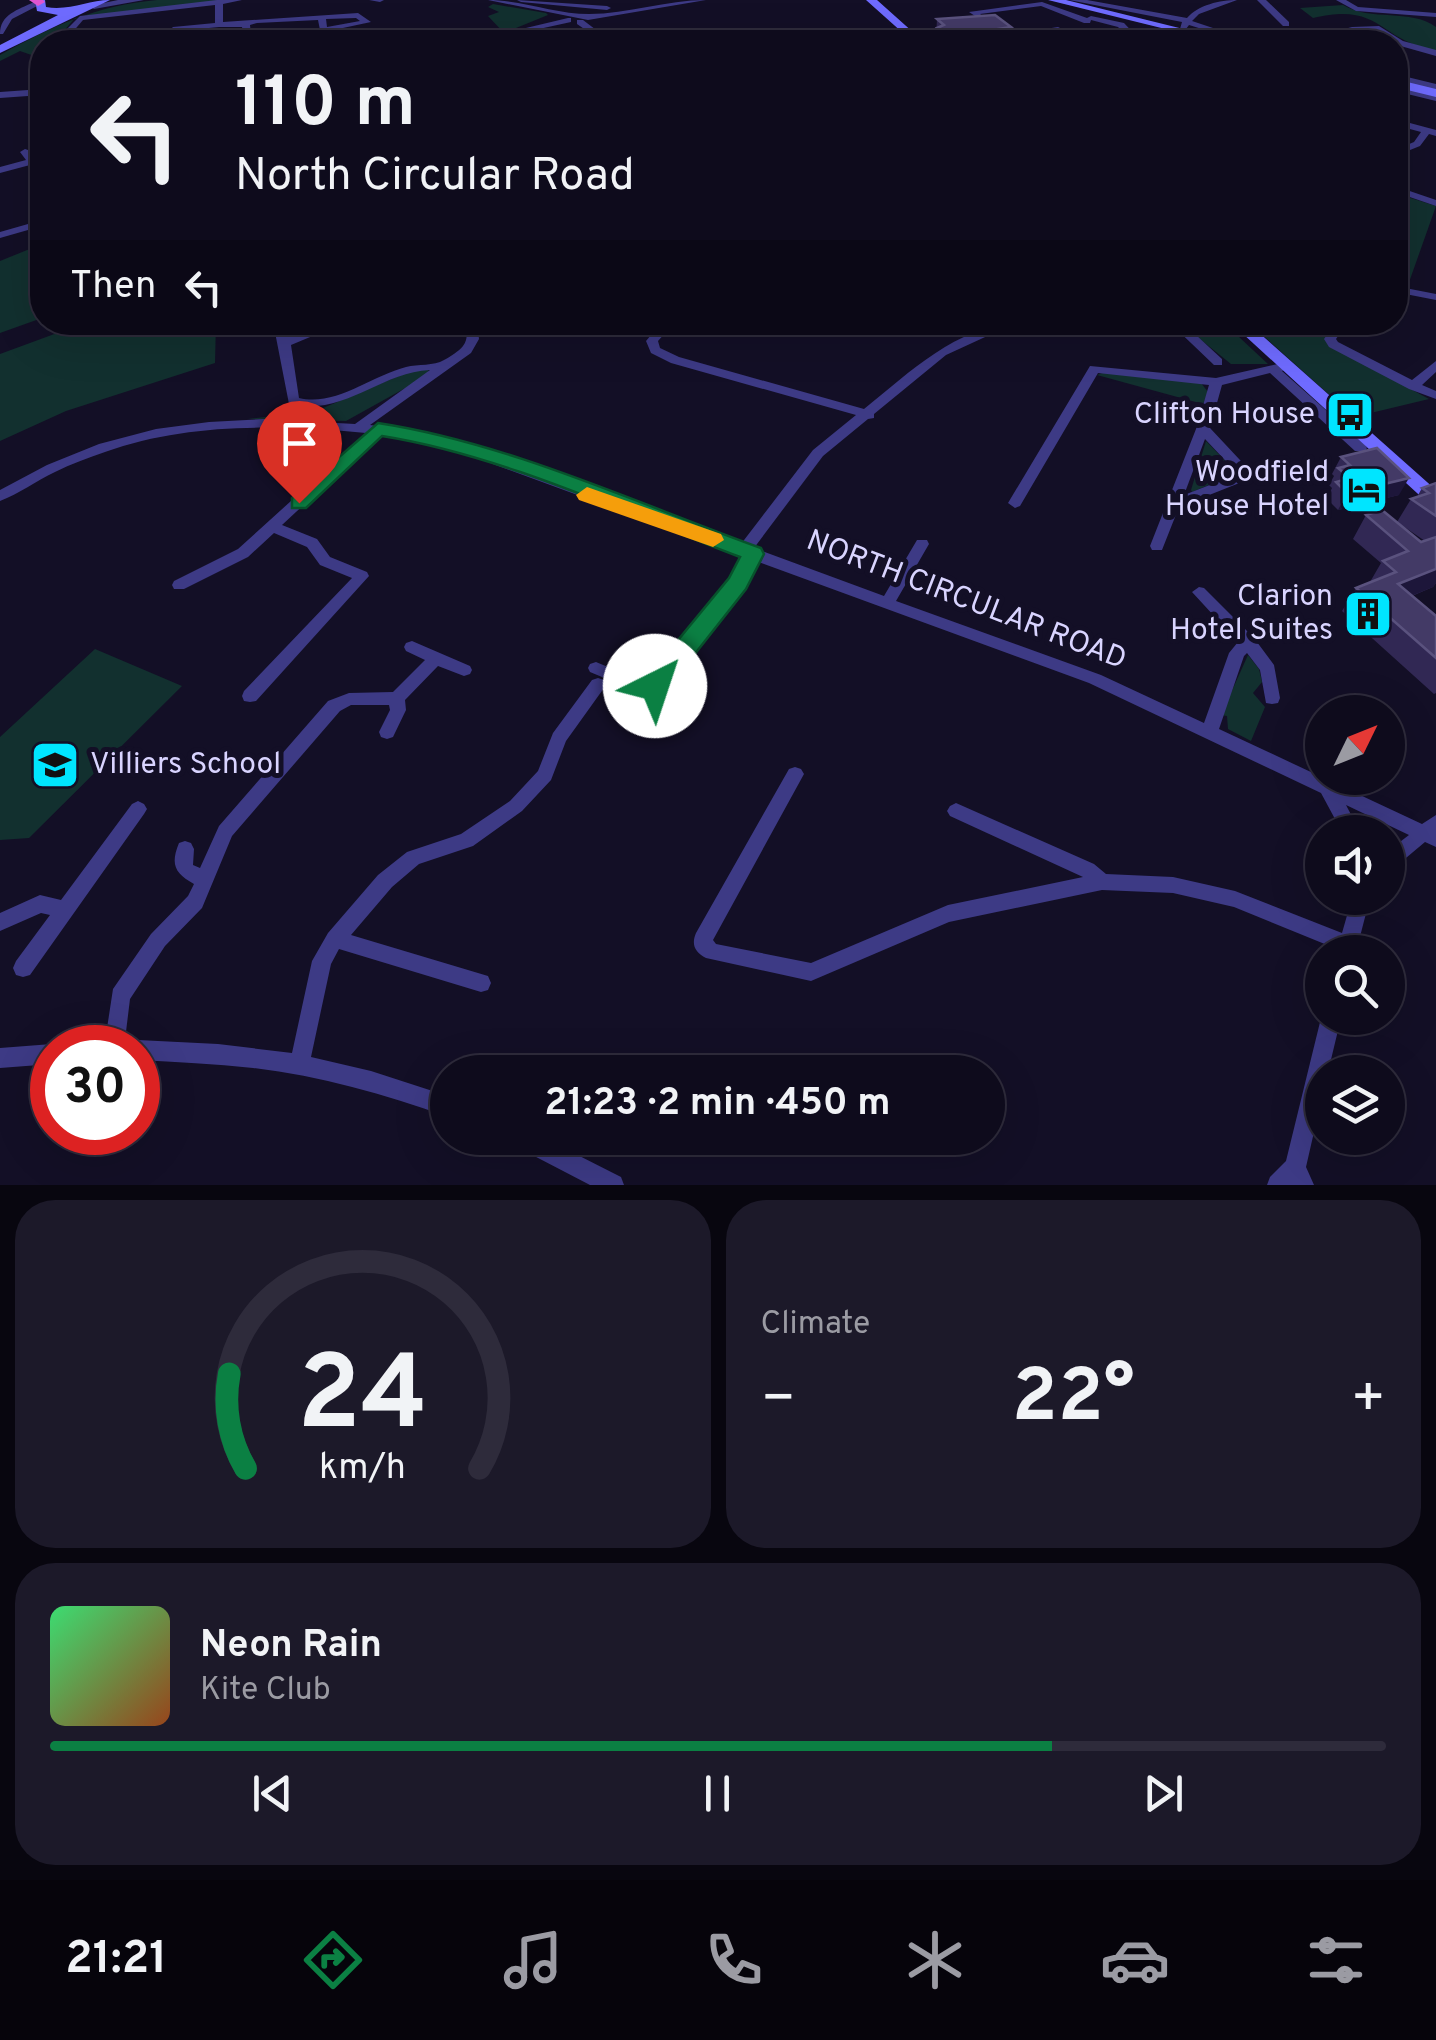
<!DOCTYPE html>
<meta charset="utf-8">
<style>
:root{--surface:#0e0b1c;--page:#1c1929;--text:#f1f3f6;--muted:#9b9ba3;--line:#2e2b3b;--accent:#0b8043}
body{margin:0;font-family:Overpass,sans-serif;background:var(--page);color:var(--text);height:100vh;display:flex;flex-direction:column;font-size:38px;white-space:nowrap}
*{box-sizing:border-box;margin:0}
p{font-size:32px;color:var(--muted)}
.icon{flex:none;width:55px;height:55px;fill:none;stroke:currentColor;stroke-width:2;stroke-linecap:round;stroke-linejoin:round}
.map{position:relative;height:1185px;overflow:hidden}
.details{display:flex;flex-direction:column;gap:15px;padding:15px;background:#08060f;flex:1}
.details>*{flex:none}
.hud{position:absolute;left:30px;top:30px;width:1378px;height:305px;border-radius:40px;box-shadow:0 10px 40px #0002,0 0 0 2px var(--line);background:#0e0b1c;color:var(--text);overflow:hidden}
.needle{width:65px;rotate:47deg}
.controls{position:absolute;left:1305px;top:695px;display:grid;gap:20px}
.controls a{display:grid;place-items:center;width:100px;height:100px;border-radius:50%;background:var(--surface);box-shadow:0 10px 40px #0002,0 0 0 2px var(--line);font-size:50px}
.speed{position:absolute;left:30px;top:1025px;display:flex;gap:20px;font-size:50px;font-weight:700;text-align:center}
.speed>*{display:grid;place-content:center;width:130px;height:130px;border-radius:50%;background:var(--surface);box-shadow:0 10px 40px #0002,0 0 0 2px var(--line);line-height:1}
.speed .limit{border:15px solid #d22;background:#fff;color:#111}
.pin{position:absolute;display:grid;place-items:center;width:85px;height:85px;color:#fff;margin:-102px -42px;border-radius:50% 50% 50% 0;rotate:-45deg;box-shadow:0 0 10px #0007}
.pin .icon{rotate:45deg}
.me{position:absolute;width:110px;margin:-55px;rotate:41deg;stroke-linejoin:round;filter:drop-shadow(0 0 8px #0008)}
.turn{display:flex;align-items:center;gap:35px;height:210px;padding:0 40px;font-size:45px}
.turn .icon{width:130px;height:130px;stroke-width:2.5}
.turn b{display:block;font-size:70px;line-height:85px}
.then{display:flex;align-items:center;height:95px;padding:0 40px;background:#0003;gap:20px;font-size:38px}
.big{font-size:75px;font-weight:700;line-height:1.1}
.details .widget{flex:1;display:flex;flex-direction:column;justify-content:center;gap:15px;min-width:0;padding:0 35px;border-radius:40px;background:var(--page)}
.details .dial{align-items:center;gap:0}
.dial svg{height:260px;overflow:visible;fill:none;stroke:var(--line);stroke-width:7;stroke-linecap:round;text-anchor:middle}
.dial text{fill:var(--text);stroke:none}
.song{display:flex;align-items:center;gap:30px}
.cover{width:120px;height:120px;border-radius:15px;background:linear-gradient(135deg,hsl(140 70% 55%),hsl(20 70% 35%))}
.played{height:10px;border-radius:5px;background:linear-gradient(90deg,var(--accent) 75%,var(--line) 75%)}
.keys{display:flex;justify-content:space-around;direction:ltr}
.heat{display:flex;justify-content:space-between;align-items:center;font-size:55px;direction:ltr}
.details .tiles{flex:1;display:grid;gap:15px;grid-template-columns:1fr 1fr}
.widget:last-child{grid-column:span 2}
.trip{position:absolute;left:430px;top:1055px;width:575px;height:100px;border-radius:50px;background:var(--surface);box-shadow:0 10px 40px #0002,0 0 0 2px var(--line);font-weight:700;line-height:100px;text-align:center}
.tabs{display:flex;height:160px;justify-content:space-around;align-items:center;background:#06040b;color:var(--muted)}
.tabs .icon{width:70px;height:70px}
.tabs .on{color:var(--accent)}
.tabs b{font-size:45px;color:var(--text)}
.map>svg:first-child{display:block}
</style>
<div class="map">
<svg width="1436" height="1185" viewBox="0 0 1436 1185">
<rect width="100%" height="100%" fill="#130f26"/>
<path fill="#12302f" d="M157 0H230L75 18 57 39 42 42 40 58 20 51 0 61V55C51 27 97 5 157 0Z
M493 4 546 13 548 15 504 33 488 16 499 12 488 7Z
M1343 5C1371 22 1410 8 1436 27V51C1376 39 1382 2 1313 18L1300 8Z
M1395 193 1436 206 1407 288 1395 286Z
M42 244V318L0 333V261Z
M87 322 216 323 215 363 66 411 0 441V354Z
M1180 323H1224L1268 364H1231Z
M1249 323H1333L1325 336 1329 345 1429 399 1354 417Z
M429 368 427 376 346 421 248 419 316 411 408 372Z
M1105 372 1201 383 1208 392 1203 404 1097 375Z
M1206 441 1237 473 1192 492 1191 490Z
M95 649 182 686 29 838 0 840V737Z
M1248 655 1259 669 1262 682 1253 693 1265 707 1251 741 1228 729 1227 716 1221 715Z"/>
<g fill="none" stroke-linecap="round" stroke-linejoin="round">
<path fill="#3d3a85" fill-rule="evenodd" d="M217 0H242L223 4V22L358 13 371 22 324 32 320 30 318 20 257 23 250 25 251 34 247 36 183 42H157L173 27 215 23V5L83 20 71 34 64 32 80 16ZM356 18 360 21 327 27 326 19ZM219 27H242L243 32 172 38 178 31Z
M369 0H384L380 2Z
M517 0 607 6 611 8 607 10 521 2Z
M1069 0H1087L1187 18C1198 5 1220 0 1237 0L1199 14 1192 21 1255 42H1244L1189 25 1186 29H1180L1182 22Z
M1257 0H1266L1289 22V26H1283Z
M1336 0H1346L1358 7 1436 13V17L1356 11Z
M34 2 41 4 12 19 3 34H0C0 14 18 10 34 2Z
M1042 2 1087 18 1091 16 1124 23 1140 40 1133 42 1118 27 1091 20 1090 23H1084L1041 6 980 14 985 18 981 20 969 12Z
M568 18H571V22L480 42H467Z
M577 20H583L612 42H603L577 24Z
M1379 26 1403 41 1436 50V56L1397 45 1377 31H1352L1307 42H1295L1352 27Z
M1058 27 1062 29 1061 31 1024 35 1020 33Z
M1191 35 1214 40 1215 42 1188 40 1187 38Z
M122 38 125 39V42H93L97 39Z
M1395 74 1436 84V90L1395 80Z
M1395 85 1436 95V101L1395 91Z
M42 89V95L0 98V92Z
M1395 119 1436 130V136L1429 134 1420 146 1395 156V150L1414 142 1421 132 1395 125Z
M25 149 28 150 42 169V174H36L30 165 0 173V167L26 160 20 152Z
M1395 186 1436 200V206L1395 192Z
M42 220V226L0 238V232Z
M1395 286 1436 294V300L1395 292Z
M273 322H285L289 337 328 322H346L291 345 299 398C335 407 371 376 406 367 418 364 434 366 444 360 450 357 459 351 463 346 469 338 466 331 465 322H477L479 339 471 353 370 425 437 434 741 544 813 450 856 415 671 363 651 353 646 341 662 322H675L658 341 660 348 679 357 864 409C915 368 960 322 1030 322L996 332 946 355 874 414V418L868 419 823 456 754 548 884 596 917 540H927L929 544 896 601 1101 675 1204 723 1229 653 1238 642 1192 592 1199 587 1204 588 1254 638 1274 665 1280 698 1278 703 1272 704 1266 703 1260 670 1247 653 1244 656 1219 729 1422 824 1436 815V847L1425 842 1394 868 1388 870V851L1409 835 1346 805 1360 832H1342L1321 793 1089 683 756 561 743 587 661 690 638 692 590 672 588 668 590 664 596 662 639 680H651L732 580 744 556 430 441 380 434 282 525 317 539 330 557 367 572 369 576 256 701 250 702 244 701 242 696 244 691 352 578 320 565 307 547 274 533 248 557 184 589H174L172 585 174 581 238 549 366 433C280 425 188 422 105 452 88 458 71 464 55 472 36 481 19 494 0 501V490L47 465 99 444 156 429 209 422 263 419 355 424 430 370C378 373 344 417 289 404Z
M640 322H661L620 336 614 332Z
M1169 322H1182L1222 359V365H1214Z
M1336 322H1348L1336 339 1338 342 1412 380 1436 361V372L1422 385 1436 391V399L1409 389 1329 347 1324 339Z
M1286 362 1292 366 1282 371 1365 445 1367 448 1365 451H1355L1270 373 1222 385 1210 428 1254 475 1252 478 1179 507 1162 550H1152L1150 546 1196 429 1209 385 1098 373 1020 506 1015 508 1008 503 1090 366 1216 378ZM1205 439 1238 474 1184 495Z
M412 641 470 666 472 670 470 674 464 676 438 666 405 700 406 710 393 737 387 739 381 737 379 732 390 710 389 705H351L340 711 232 836 202 908 165 946 130 999 124 1048H104L113 989 151 934 188 896 194 884C175 873 170 865 179 843L185 841 191 843 194 849 193 865 200 868 219 826 328 701 349 693 393 692 425 660 406 651 404 647 406 643Z
M598 678 604 680 606 684 604 688 566 741 551 780 522 811 473 846 419 864 392 887 351 935 488 976 491 983 488 990 481 992 339 949 331 964 311 1057 371 1071 448 1096V1117C384 1094 320 1076 253 1068 215 1064 176 1062 138 1060V1048H129L131 1043 138 1040 218 1044 292 1053 312 961 328 933 378 875 407 852 461 834 510 801 538 771 553 733 592 680Z
M795 767 801 769 804 774 713 940 716 944 811 963 948 905 1083 877 950 816 947 811 950 806 956 803 1094 864 1106 874 1173 877 1235 891 1342 933 1352 898H1370L1356 952H1337V949L1234 907 1173 893 1102 890 949 922 811 981 706 958C695 952 691 945 696 933L789 769Z
M138 801 144 804 147 809 144 814 30 975 23 977 16 975 13 968 16 961 50 915 41 913 0 931V913L40 895 61 900 132 804Z
M1322 1014V1018H1341L1328 1072H1322V1097L1306 1167 1314 1185H1267L1270 1177 1286 1161Z
M52 1044 60 1048H52V1064L0 1068V1048Z
M512 1138H544L621 1177 624 1185H590L515 1146Z"/>
<path fill="#3d3a85" fill-rule="evenodd" d="M118 0H144L94 9 89 6Z
M488 0C522 0 556 14 589 14 628 14 666 0 706 0L588 20Z"/>
<path fill="#6f6bff" fill-rule="evenodd" d="M35 0H45L46 7C70 11 88 0 110 0L0 53V45L58 15 37 11Z
M866 0H877L924 42H913Z
M1048 0H1066L1236 42H1218Z
M1395 79 1436 89V97L1395 87Z
M1230 322H1247L1436 490V506L1429 504Z"/>
<path fill="#e055d1" fill-rule="evenodd" d="M29 0H43L45 2 38 6Z"/>
</g>
<path fill="#312854" d="M937 19 1009 38 979 42H940L936 38Z
M1341 457 1399 495 1338 510 1327 499 1332 488 1329 485 1334 476 1332 474Z
M1436 483V583L1433 587 1412 596 1436 616V693L1434 694 1342 611 1356 588 1370 582 1381 563 1353 539 1366 515 1421 542 1425 541 1397 522 1411 499 1417 497 1422 488Z"/>
<path fill="#1d163a" d="M1011 27 1009 38 979 42H947V37Z
M1409 478 1399 495 1338 510 1347 493Z
M1436 569V583L1433 587 1384 607 1398 584Z"/>
<path fill="#433a66" stroke="#5a527e" stroke-width="2.5" d="M995 15 1011 27 947 37 937 28 944 25 937 19Z
M1074 36 1081 42H1048L1045 39Z
M1377 448 1409 478 1347 493 1336 482 1350 478 1338 468 1350 465 1341 457Z
M1436 483V516L1411 499 1429 493 1422 488Z
M1382 510 1421 542 1436 537V569L1398 584 1436 616V658L1356 588 1396 572 1383 561 1408 551 1366 515Z"/>
<path fill="#0b8043" stroke="#07532c" stroke-width="2.5" d="M378 423C509 443 636 503 761 548L764 554 746 589 664 693H646L643 686 646 679 729 578 740 557C626 514 502 455 382 436L306 508H292V498Z"/>
<path fill="#f59e0b" d="M587 487 721 534 724 540 713 547 579 500 576 495Z"/>
<defs>
<g id="bus-square" transform="scale(2.5)"><rect x="-9" y="-9" width="18" height="18" rx="4" fill="#00e5ff" stroke="#130f26"/><path d="M-5-6H5V4H4V6H2V4H-2V6H-4V4H-5ZM-3.5-4V0h7V-4ZM-3.5 1.2v1.5H-2V1.2ZM2 1.2v1.5H3.5V1.2Z" fill="#111"/></g>
<g id="hotel-square" transform="scale(2.5)"><rect x="-9" y="-9" width="18" height="18" rx="4" fill="#00e5ff" stroke="#130f26"/><path d="M-6-4.5h1.5V1H6V5H4.5V3h-9V5H-6ZM-4 0a1.8 1.8 0 1 1 3.6 0ZM.5 0V-2.5h3Q6-2.5 6 0Z" fill="#111"/></g>
<g id="building-square" transform="scale(2.5)"><rect x="-9" y="-9" width="18" height="18" rx="4" fill="#00e5ff" stroke="#130f26"/><path d="M-4-6H4V6H1V3H-1V6H-4ZM-2.5-4.3h1.7v1.8h-1.7ZM.8-4.3h1.7v1.8H.8ZM-2.5-1h1.7V.8h-1.7ZM.8-1h1.7V.8H.8Z" fill="#111"/></g>
<g id="school-square" transform="scale(2.5)"><rect x="-9" y="-9" width="18" height="18" rx="4" fill="#00e5ff" stroke="#130f26"/><path d="M0-5L7-2L0 1L-7-2ZM-4 1L0 2.5L4 1V4Q0 6-4 4Z" fill="#111"/></g>
</defs>
<g fill-rule="evenodd">
<use href="#bus-square" x="1350" y="415"/>
<use href="#hotel-square" x="1364" y="490"/>
<use href="#building-square" x="1368" y="614"/>
<use href="#school-square" x="55" y="765"/>
</g>
<g text-anchor="middle" dominant-baseline="central" stroke-width="10" stroke-linejoin="round" paint-order="stroke">
<g font-size="30" fill="#d9d4ff" stroke="#130f26" text-anchor="end">
<text x="1315" y="415">Clifton House</text>
<text x="1329" y="473">Woodfield<tspan x="1329" dy="34">House Hotel</tspan></text>
<text x="1333" y="597">Clarion<tspan x="1333" dy="34">Hotel Suites</tspan></text>
<text x="90" y="765" text-anchor="start">Villiers School</text>
</g>
<g font-size="30" fill="#d9d4ff" stroke="#130f26">
<text transform="translate(966 601) rotate(21)">NORTH CIRCULAR ROAD</text>
</g>
</g>
</svg>
<div class="controls">
<a><svg class="needle" viewBox="-14 -14 28 28"><path d="M0-13l5 13h-10z" fill="#e53935"/><path d="M0 13l5-13h-10z" fill="#9b9ba3"/></svg></a>
<a><svg class="icon" aria-label="sound" viewBox="0 0 24 24"><path d="M4 9h4l5-4v14l-5-4H4zM17 9q2 3 0 6"/></svg></a>
<a><svg class="icon" aria-label="search" viewBox="0 0 24 24"><circle cx="10" cy="10" r="6"/><path d="M15 15l6 6"/></svg></a>
<a><svg class="icon" aria-label="layers" viewBox="0 0 24 24"><path d="M12 4l9 5-9 5-9-5zM3 14l9 5 9-5"/></svg></a>
</div>
<div class="speed"><div class="limit">30</div></div>
<div class="pin" style="left:299px;top:503px;background:#d93025"><svg class="icon" aria-label="arrive" viewBox="0 0 24 24"><path d="M6 21V4h12l-3 4 3 4H6"/></svg></div>
<svg class="me" style="left:655px;top:686px" viewBox="-20 -20 40 40"><circle r="19" fill="#fff"/><path d="M0-13L10 11 0 6-10 11z" fill="#0b8043"/></svg>
<div class="trip">21:23 · 2 min · 450 m</div>
<div class="hud">
<div class="turn"><svg class="icon" aria-label="left" viewBox="0 0 24 24"><path d="M17 20v-9H6M10 6l-5 5 5 5"/></svg><div><b>110 m</b>North Circular Road</div></div>
<div class="then">Then<svg class="icon" aria-label="left" viewBox="0 0 24 24"><path d="M17 20v-9H6M10 6l-5 5 5 5"/></svg></div>
</div>
</div>
<section class="details">
<div class="tiles">
<div class="widget dial"><svg viewBox="0 0 100 80">
<path d="M14 69A42 42 0 1 1 86 69"/>
<path d="M14 69A42 42 0 0 1 9 40" stroke="#0b8043"/>
<text x="50" y="56" font-size="32" font-weight="700">24</text>
<text x="50" y="72" font-size="11">km/h</text>
</svg></div>
<div class="widget"><p>Climate</p>
<div class="heat"><a>−</a><b class="big">22°</b><a>+</a></div>
</div>
<div class="widget">
<div class="song"><i class="cover"></i><div><b>Neon Rain</b><p>Kite Club</p></div></div>
<div class="played"></div>
<div class="keys"><svg class="icon" aria-label="previous" viewBox="0 0 24 24"><path d="M18 5L8 12l10 7zM5 5v14"/></svg><svg class="icon" aria-label="pause" viewBox="0 0 24 24"><path d="M8 5v14M16 5v14"/></svg><svg class="icon" aria-label="next" viewBox="0 0 24 24"><path d="M6 5l10 7-10 7zM19 5v14"/></svg></div>
</div>
</div>
</section>
<nav class="tabs">
<b>21:21</b>
<svg class="icon on" aria-label="directions" viewBox="0 0 24 24"><path d="M12 3l9 9-9 9-9-9zM9 14v-3h6M13 9l2 2-2 2"/></svg>
<svg class="icon" aria-label="music" viewBox="0 0 24 24"><path d="M9 18V5l10-2v13"/><circle cx="6" cy="18" r="3"/><circle cx="16" cy="16" r="3"/></svg>
<svg class="icon" aria-label="phone" viewBox="0 0 24 24"><path d="M5 4h4l2 5-3 2q2 4 5 5l2-3 5 2v4C11 20 4 13 5 4z"/></svg>
<svg class="icon" aria-label="climate" viewBox="0 0 24 24"><path d="M12 3v18M4 7l16 10M4 17L20 7"/></svg>
<svg class="icon" aria-label="car" viewBox="0 0 24 24"><path d="M5 17H2v-5l4-1 3-4h7l3 4 3 1v5h-3M9 17h6M6 11h13"/><circle cx="7" cy="17" r="2"/><circle cx="17" cy="17" r="2"/></svg>
<svg class="icon" aria-label="filters" viewBox="0 0 24 24"><path d="M4 7h16M4 17h16"/><circle cx="9" cy="7" r="2"/><circle cx="15" cy="17" r="2"/></svg>
</nav>
